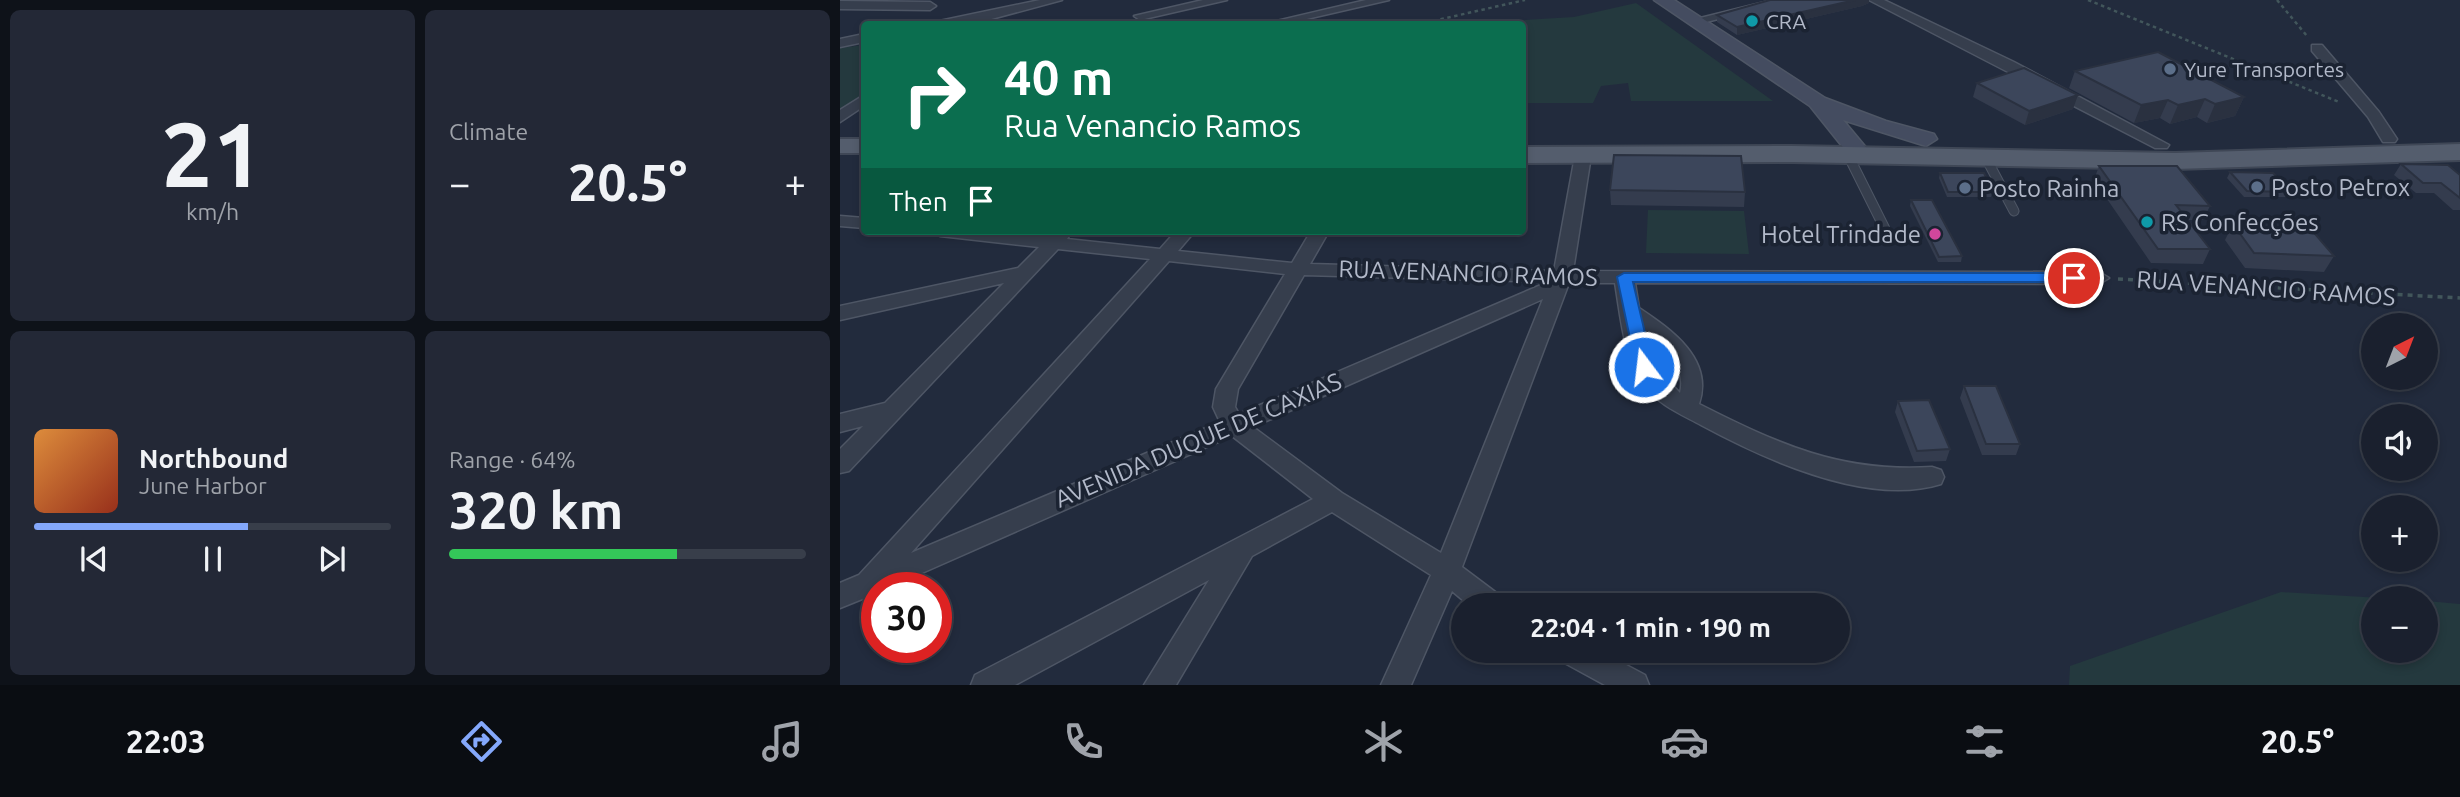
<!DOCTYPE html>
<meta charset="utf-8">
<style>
:root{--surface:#1a202e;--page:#232836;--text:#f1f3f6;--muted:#9fa3aa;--line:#383e4a;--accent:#84a8fb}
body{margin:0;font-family:Ubuntu,sans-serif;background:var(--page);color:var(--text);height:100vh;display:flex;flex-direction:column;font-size:26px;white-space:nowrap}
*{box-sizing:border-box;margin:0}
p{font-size:23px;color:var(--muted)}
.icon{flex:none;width:38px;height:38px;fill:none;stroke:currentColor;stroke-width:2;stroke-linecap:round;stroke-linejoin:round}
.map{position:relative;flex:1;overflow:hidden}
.details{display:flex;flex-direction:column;gap:10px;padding:10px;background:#0e1219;width:840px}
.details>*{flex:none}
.top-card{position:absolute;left:21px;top:21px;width:665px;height:214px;border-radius:7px;box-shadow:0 4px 10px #0003,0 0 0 2px var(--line);background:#0b6e4f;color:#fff;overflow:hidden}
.needle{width:46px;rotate:42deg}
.tools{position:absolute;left:1521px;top:313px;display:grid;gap:14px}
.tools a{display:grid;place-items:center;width:77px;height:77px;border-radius:50%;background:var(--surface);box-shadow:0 4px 10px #0003,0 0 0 2px var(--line);font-size:35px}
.speed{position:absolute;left:21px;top:572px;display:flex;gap:14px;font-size:35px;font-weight:700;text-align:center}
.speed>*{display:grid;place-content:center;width:91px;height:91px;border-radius:50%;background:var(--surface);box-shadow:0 4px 10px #0003,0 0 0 2px var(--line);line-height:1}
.speed .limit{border:10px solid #d22;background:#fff;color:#111}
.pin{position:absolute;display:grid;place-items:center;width:60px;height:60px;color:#fff;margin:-30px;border:4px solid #fff;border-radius:50%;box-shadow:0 2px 7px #0007}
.me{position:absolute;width:77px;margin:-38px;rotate:345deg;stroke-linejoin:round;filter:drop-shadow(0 0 5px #0008)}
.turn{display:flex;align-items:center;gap:24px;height:147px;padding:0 28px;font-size:32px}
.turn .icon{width:91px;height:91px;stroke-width:2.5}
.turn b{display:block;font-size:49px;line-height:60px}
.then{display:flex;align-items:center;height:66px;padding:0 28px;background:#0003;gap:14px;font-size:26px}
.big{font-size:52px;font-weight:700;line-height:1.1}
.details .tile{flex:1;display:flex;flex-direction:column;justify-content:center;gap:10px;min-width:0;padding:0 24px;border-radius:10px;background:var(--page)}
.details .dial{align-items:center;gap:0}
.dial b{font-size:91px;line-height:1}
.song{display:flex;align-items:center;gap:21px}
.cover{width:84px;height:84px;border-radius:10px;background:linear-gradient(135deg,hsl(30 70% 55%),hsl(10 70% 35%))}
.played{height:7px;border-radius:4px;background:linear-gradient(90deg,var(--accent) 60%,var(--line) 60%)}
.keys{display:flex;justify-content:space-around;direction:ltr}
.heat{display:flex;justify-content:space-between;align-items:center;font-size:38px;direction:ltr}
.charge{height:10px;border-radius:5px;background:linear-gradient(90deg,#34c759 64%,var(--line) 0)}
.details .tiles{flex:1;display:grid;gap:10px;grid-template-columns:repeat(2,1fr)}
.trip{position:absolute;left:611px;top:593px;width:399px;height:70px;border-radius:35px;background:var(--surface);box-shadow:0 4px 10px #0003,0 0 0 2px var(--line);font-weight:700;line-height:70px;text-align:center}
.tabs{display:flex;height:112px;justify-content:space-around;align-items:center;background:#0a0d12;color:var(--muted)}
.tabs .icon{width:49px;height:49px}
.tabs .active{color:var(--accent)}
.tabs b{font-size:32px;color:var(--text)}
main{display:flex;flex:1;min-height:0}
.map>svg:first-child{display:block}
</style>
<main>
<section class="details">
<div class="tiles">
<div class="tile dial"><b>21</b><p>km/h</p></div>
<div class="tile"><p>Climate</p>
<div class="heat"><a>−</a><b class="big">20.5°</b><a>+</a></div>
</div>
<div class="tile">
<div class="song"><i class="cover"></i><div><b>Northbound</b><p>June Harbor</p></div></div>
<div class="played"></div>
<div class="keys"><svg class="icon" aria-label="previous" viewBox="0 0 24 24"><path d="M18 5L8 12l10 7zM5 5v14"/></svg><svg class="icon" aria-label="pause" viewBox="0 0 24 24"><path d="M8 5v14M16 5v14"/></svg><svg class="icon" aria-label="next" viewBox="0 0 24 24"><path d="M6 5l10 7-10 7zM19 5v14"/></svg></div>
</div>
<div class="tile"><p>Range · 64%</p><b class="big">320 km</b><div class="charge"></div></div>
</div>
</section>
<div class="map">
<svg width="1620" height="685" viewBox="0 0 1620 685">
<rect width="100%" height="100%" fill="#222b3d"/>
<path fill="#24393e" d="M796 3 933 101H791L788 83 761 86 753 103H683L682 24H621L734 17Z
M24 45V93L0 111V48Z
M808 210 904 211 909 254 806 253Z
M1441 592 1540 598H1533V651H1586V601L1620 604V685H1229L1230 666Z"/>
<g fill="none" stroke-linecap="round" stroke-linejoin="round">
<g stroke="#4e5665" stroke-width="11">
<path id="service" d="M1008 155 1045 229
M1146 158 1174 211"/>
</g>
<g stroke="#4e5665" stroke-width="3">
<path id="minor" d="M200 0H222L133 24H85Z
M363 0H387L300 20 294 16Z
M526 0H549L445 24H424Z
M933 0H955L854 25 848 21Z
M1029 0H1044L1174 62 1329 145 1327 148H1315Z
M0 1 90 2 96 6 90 10 0 9Z
M24 34V42L0 47V39Z
M1472 45H1482L1539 112 1557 139 1555 142H1543L1528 117 1472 51Z
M24 95V106L0 122V110Z
M743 151 751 156 733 271 1259 272 1269 278 1259 284 795 283 799 308C832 330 874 359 859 404 938 444 1001 473 1092 467L1101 470 1104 477 1101 484C1028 507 924 459 861 425 841 414 818 405 804 385 783 355 781 318 775 283H729L622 567 662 597 666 606H630L612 591 571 685H541L591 575 492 512 412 556 336 685H304L369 580 175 685H131L135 675 473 499 392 436 48 588H37V593L0 608V583L19 575 310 259 218 249 9 471 0 473V449L23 426 0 432V414L45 403 164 283 0 320V306L178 268 199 247 100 236 91 231H151L209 237 222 231 229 236 227 239 320 249 336 231H355L338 251 452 263 471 231H489L470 264 714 271 735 156ZM329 261 445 274 376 389 373 407 380 422 71 553ZM464 275 708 282 399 414 395 407 398 389ZM703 299 601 553 502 493 413 427ZM803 330C823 346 847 365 840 393L816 368Z
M0 216 24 218V228L0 226Z
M716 651H760L805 675 809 685H765L721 661Z"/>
</g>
<g stroke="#4e5665" stroke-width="3">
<path id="secondary" d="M814 0H834L985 98 1046 121 1094 134 1097 139 1086 146 1003 120 1033 156 1030 161H1014L970 106Z"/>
</g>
<g stroke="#3f4756" stroke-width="4">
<path id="primary" d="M0 139H24V153H0Z
M1620 144V160L1335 169 952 162 682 163V147L952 146 1335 153Z"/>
</g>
<path stroke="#42565b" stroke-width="2.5" stroke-dasharray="3.5 3.5" stroke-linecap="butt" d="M1248 0 1499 102
M1437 0 1467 36
M580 24 685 0"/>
<path stroke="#42565b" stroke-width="3.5" stroke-dasharray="5 5" stroke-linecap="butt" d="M1278 279 1620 298"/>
<use href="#service" stroke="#363e4d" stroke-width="9"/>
<use href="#minor" fill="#363e4d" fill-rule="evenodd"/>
<use href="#secondary" fill="#444c60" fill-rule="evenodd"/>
<use href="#primary" fill="#545d6d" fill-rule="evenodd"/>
</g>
<path fill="#343c4e" d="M1029 3 1022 6 897 35 877 22V15Z
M1235 71 1404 97 1395 116 1367 123 1357 117 1330 124 1320 118 1294 123 1229 88Z
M1137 83 1233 109 1185 125 1133 97Z
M1561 164 1620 175V210H1613L1594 193H1576L1554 175Z
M1259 166 1370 206 1363 220H1347L1370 249 1363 264 1311 263 1254 180Z
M1390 172 1452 192 1449 197H1404L1387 178Z
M1100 173 1153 192 1151 197H1107L1099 178Z
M770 190 905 192 904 207 771 205Z
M1071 200 1122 256 1121 262H1098L1070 206Z
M1393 224 1494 256 1484 272 1405 268 1385 240Z
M1124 386 1180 444 1176 455H1142L1120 398Z
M1058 401 1110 449 1106 461 1074 462 1055 412Z"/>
<path fill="#2a3140" d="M1015 0H1029V3L1022 6 897 35V27Z
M1238 95 1233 109 1185 125 1189 111Z
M1404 97 1395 116 1367 123 1375 104Z
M1365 99 1357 117 1330 124 1338 105Z
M1328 100 1320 118 1294 123 1301 105Z"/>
<path fill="#3c465b" stroke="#2a3140" stroke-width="2" d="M930 0H1015L897 27 877 15Z
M1318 52 1404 97 1375 104 1365 99 1338 105 1328 100 1301 105 1235 71Z
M1184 68 1238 95 1189 111 1137 83Z
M774 155 901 156 905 192 770 190Z
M1561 164 1608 165 1620 175V198L1601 183H1583Z
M1259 166H1337L1370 206 1336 205 1370 249H1318Z
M1390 172 1433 173 1452 192 1407 191Z
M1100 173H1144L1153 192H1108Z
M1071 200H1092L1122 256 1099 257Z
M1393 224 1470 228 1494 256 1414 253Z
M1124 386H1156L1180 444H1146Z
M1089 400 1110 449 1077 451 1058 401Z"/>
<path fill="#1a73e8" stroke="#114b97" stroke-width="2" d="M784 273H1234L1241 278 1234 282H793L813 367 804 373 796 367 777 277Z"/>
<g fill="#0f9aa8" stroke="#1b2332" stroke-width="2.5">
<circle cx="912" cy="21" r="7"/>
<circle cx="1307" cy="222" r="7"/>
</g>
<g fill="#5c6f8a" stroke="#1b2332" stroke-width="2.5">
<circle cx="1330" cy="69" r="7"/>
<circle cx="1417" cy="187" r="7"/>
<circle cx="1125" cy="188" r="7"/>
</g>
<circle fill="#d1479c" stroke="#1b2332" stroke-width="2.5" cx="1095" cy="234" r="7"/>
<g text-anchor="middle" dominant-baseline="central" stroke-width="7" stroke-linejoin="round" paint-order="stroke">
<g font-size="21" fill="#b2b9c9" stroke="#1b2332" text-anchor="start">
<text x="926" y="21">CRA</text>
<text x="1344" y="69">Yure Transportes</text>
</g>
<g font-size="24" fill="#b2b9c9" stroke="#1b2332" text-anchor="start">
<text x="1431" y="187">Posto Petrox</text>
<text x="1139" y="188">Posto Rainha</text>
<text x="1321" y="222">RS Confecções</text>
<text x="1081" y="234" text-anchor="end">Hotel Trindade</text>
</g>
<g font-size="24" fill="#b2b9c9" stroke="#1b2332">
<text transform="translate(628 273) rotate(2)">RUA VENANCIO RAMOS</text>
<text transform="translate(1426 288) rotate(4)">RUA VENANCIO RAMOS</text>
<text transform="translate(358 440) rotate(-23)">AVENIDA DUQUE DE CAXIAS</text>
</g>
</g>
</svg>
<div class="tools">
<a><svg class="needle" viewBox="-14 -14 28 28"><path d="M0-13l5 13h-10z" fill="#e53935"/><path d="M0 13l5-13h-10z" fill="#9fa3aa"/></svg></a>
<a><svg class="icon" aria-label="sound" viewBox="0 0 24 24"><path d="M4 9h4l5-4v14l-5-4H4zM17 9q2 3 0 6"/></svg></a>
<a>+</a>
<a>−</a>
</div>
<div class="speed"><div class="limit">30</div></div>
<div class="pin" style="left:1234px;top:278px;background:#d93025"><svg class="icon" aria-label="arrive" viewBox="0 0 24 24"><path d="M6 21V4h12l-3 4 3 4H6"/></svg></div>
<svg class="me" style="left:804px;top:367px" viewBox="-20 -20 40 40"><circle r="17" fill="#1a73e8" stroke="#fff" stroke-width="3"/><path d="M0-11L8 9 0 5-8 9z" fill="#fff"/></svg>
<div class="trip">22:04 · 1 min · 190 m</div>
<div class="top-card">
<div class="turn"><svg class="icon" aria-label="right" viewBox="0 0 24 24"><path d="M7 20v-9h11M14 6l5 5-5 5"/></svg><div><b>40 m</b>Rua Venancio Ramos</div></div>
<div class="then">Then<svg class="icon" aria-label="arrive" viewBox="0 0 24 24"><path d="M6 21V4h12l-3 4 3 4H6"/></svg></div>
</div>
</div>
</main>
<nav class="tabs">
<b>22:03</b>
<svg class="icon active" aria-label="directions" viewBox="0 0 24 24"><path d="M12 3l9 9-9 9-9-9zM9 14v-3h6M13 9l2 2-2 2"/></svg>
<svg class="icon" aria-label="music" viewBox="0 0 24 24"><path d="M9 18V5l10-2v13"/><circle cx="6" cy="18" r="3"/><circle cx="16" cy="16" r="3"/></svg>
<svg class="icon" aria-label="phone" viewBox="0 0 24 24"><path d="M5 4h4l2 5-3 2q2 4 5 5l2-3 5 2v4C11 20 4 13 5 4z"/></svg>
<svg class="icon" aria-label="climate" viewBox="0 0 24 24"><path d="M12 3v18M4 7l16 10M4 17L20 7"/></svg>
<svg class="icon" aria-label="car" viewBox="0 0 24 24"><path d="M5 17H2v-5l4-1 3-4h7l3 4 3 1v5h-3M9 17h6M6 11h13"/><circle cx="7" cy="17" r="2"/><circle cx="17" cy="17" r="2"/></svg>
<svg class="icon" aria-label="filters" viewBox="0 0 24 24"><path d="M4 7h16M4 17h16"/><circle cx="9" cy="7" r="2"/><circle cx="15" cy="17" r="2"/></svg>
<b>20.5°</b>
</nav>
